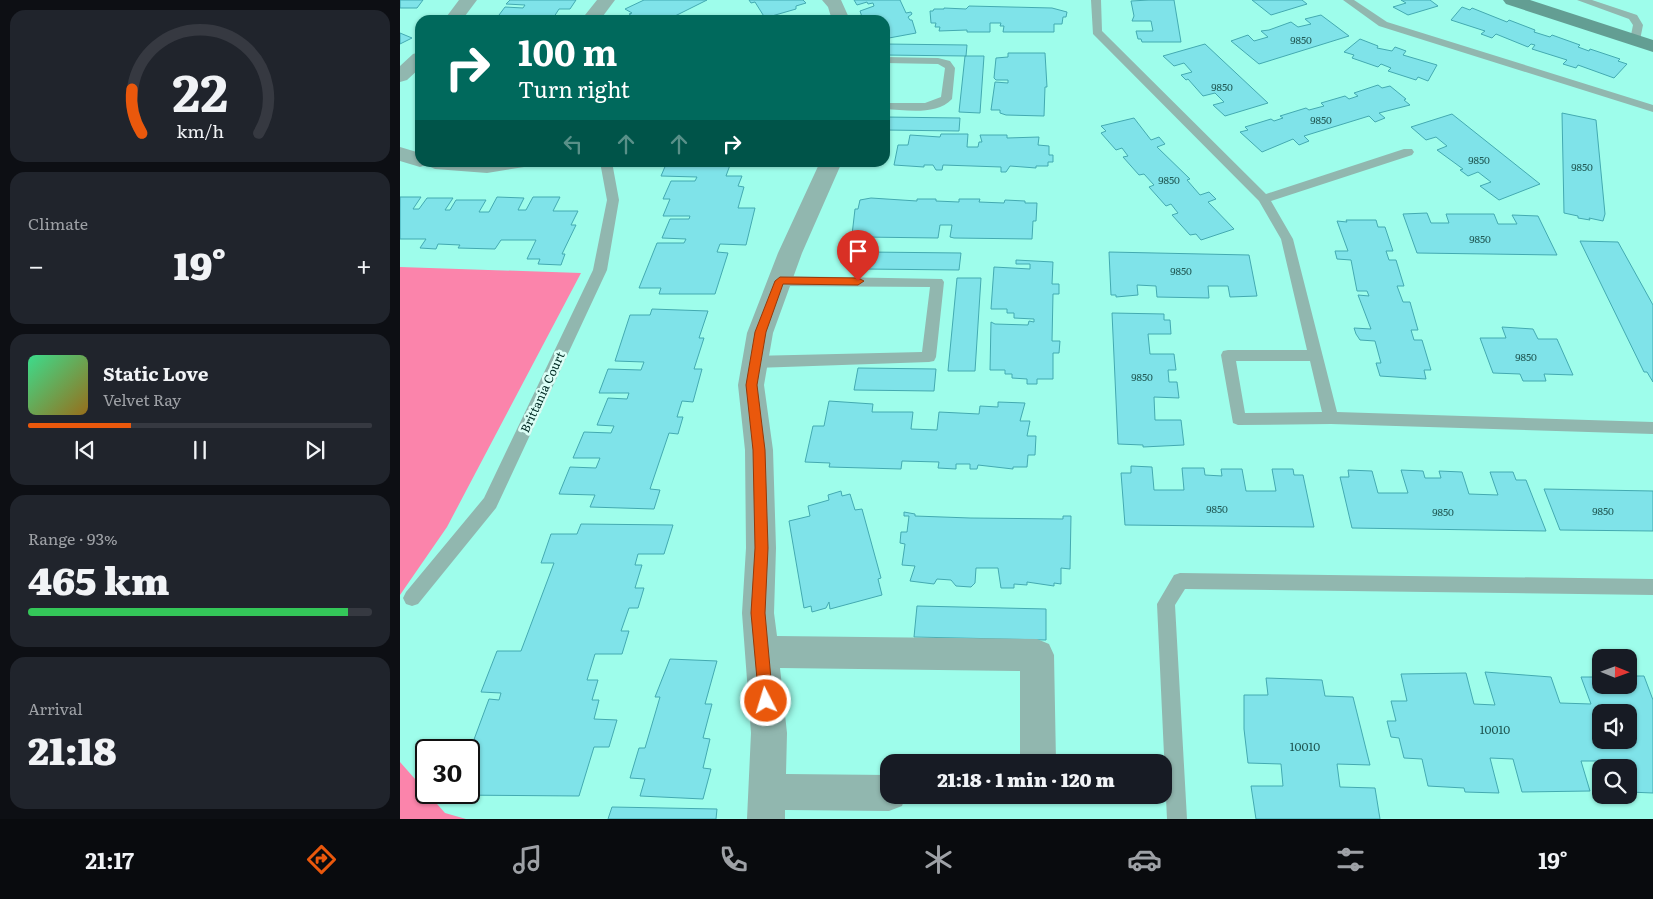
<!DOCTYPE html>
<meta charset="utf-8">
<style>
:root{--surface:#171b24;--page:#20242c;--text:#f1f3f6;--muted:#9ea1a6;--line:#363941;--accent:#ea580c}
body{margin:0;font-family:Literata,serif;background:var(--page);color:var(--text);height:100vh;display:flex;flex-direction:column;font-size:19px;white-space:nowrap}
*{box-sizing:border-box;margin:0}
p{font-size:16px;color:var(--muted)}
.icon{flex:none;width:28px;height:28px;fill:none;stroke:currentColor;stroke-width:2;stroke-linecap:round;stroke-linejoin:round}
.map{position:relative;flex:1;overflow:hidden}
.drawer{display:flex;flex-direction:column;gap:10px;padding:10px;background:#0d0f14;width:400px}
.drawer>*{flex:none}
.hud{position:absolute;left:15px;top:15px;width:475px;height:152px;border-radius:15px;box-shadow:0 1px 4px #0004;background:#00695c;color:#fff;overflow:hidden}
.needle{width:32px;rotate:91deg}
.controls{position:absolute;left:1192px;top:649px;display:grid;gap:10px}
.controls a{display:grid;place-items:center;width:45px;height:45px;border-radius:10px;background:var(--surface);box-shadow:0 1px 4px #0004;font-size:25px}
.speed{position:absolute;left:15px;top:739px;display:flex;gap:10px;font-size:25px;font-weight:700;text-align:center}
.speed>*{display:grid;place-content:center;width:65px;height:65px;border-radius:50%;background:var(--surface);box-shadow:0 1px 4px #0004;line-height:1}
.speed .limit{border:2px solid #111;border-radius:8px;background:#fff;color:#111}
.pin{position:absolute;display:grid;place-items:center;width:42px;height:42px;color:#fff;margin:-51px -21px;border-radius:50% 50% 50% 0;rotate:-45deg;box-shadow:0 0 5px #0007}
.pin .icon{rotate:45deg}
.me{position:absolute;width:55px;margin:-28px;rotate:355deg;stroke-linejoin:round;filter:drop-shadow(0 0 4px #0008)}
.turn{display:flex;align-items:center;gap:18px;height:105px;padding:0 20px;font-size:22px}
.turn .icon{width:65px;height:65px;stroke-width:2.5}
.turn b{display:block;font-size:35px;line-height:42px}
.lanes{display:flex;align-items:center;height:48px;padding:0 20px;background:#0003;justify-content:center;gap:25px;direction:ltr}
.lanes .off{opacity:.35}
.big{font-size:38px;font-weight:800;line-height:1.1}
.drawer .card{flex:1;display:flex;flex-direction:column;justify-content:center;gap:8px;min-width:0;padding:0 18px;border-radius:15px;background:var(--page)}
.drawer .dial{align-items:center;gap:0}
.dial svg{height:130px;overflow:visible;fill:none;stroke:var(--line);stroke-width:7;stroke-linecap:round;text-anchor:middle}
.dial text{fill:var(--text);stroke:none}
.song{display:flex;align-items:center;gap:15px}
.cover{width:60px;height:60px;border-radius:8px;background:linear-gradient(135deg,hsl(150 70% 55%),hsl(40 70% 35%))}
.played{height:5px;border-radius:2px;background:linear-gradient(90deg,var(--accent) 30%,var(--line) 30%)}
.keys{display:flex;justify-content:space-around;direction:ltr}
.heat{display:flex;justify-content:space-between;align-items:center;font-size:28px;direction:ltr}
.charge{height:8px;border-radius:4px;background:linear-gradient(90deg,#34c759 93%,var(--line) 0)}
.trip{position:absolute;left:480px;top:754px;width:292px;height:50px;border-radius:15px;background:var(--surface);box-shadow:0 1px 4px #0004;font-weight:800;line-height:50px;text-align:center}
.tab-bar{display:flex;height:80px;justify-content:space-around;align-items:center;background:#090b0e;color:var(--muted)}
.tab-bar .icon{width:35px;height:35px}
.tab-bar .active{color:var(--accent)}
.tab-bar b{font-size:22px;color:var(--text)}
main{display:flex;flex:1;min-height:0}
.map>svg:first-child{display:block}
</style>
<main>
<section class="drawer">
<div class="card dial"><svg viewBox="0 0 100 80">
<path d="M14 69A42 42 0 1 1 86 69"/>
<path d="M14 69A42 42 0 0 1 8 42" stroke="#ea580c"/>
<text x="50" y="56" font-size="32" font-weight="700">22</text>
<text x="50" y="72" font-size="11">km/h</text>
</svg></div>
<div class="card"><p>Climate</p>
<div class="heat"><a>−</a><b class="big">19°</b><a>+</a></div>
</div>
<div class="card">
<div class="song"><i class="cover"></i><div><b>Static Love</b><p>Velvet Ray</p></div></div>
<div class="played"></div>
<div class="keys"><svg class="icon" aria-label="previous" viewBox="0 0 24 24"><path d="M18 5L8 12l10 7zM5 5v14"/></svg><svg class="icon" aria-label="pause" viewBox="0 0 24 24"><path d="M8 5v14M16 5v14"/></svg><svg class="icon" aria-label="next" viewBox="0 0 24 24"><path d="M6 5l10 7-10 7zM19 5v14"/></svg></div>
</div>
<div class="card"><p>Range · 93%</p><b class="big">465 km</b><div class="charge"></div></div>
<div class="card"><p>Arrival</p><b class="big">21:18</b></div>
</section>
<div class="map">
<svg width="1253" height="819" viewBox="0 0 1253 819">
<rect width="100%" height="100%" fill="#9efdeb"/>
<path fill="#fb84ab" d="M0 267 181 273 47 527 0 595Z
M0 762 45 813 66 819H0Z"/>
<path fill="#7fe3e9" stroke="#43aab1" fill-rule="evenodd" d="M0 0H23L17 8H0Z
M110 0H176L170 9H159L152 20 96 19 105 7 123 8 125 5 106 4Z
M244 0H307L269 19 266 17 260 20 230 19 234 17 229 14 232 13 225 9Z
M349 0H403L406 3 396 6V9L365 18 355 2 351 3Z
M454 0H500L506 13 511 12 512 14 508 17 510 20H512L516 33 489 38 487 34H485V20H463L460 11 474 6 473 3 468 4 467 2 457 5Z
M749 0H774L781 42H742L741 39H738L736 31H753L751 21H732L734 16 731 1Z
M852 0H902L907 4 871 15Z
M1001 0H1030L1038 6 1008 15 993 7 1006 3Z
M569 6 652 8 667 12 666 17H663L662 24H654V32H603L604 26H600L601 23H590V32H567V30L539 31 540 27H535L536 23H531L530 11H533L534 9H544V8L566 9Z
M1062 7 1070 10 1072 8 1107 22 1109 20 1135 30 1134 32 1150 37 1152 35 1180 45 1178 47 1189 51 1190 49 1220 59 1218 61 1227 64 1214 78 1178 65 1176 68 1163 64 1167 60 1132 49 1135 45 1131 44 1128 47 1096 34 1092 38 1081 34 1085 31 1051 20Z
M921 15 949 36 859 64 831 41 848 35 854 41 868 37 861 31 869 30 891 22 898 27 911 24 905 19Z
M0 33 12 38 0 44Z
M960 39 978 46 977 48 992 51 995 47 1006 51 1003 55 1037 65 1028 81 1018 77 1016 80 988 71 991 68 981 64 978 67 952 58 954 55 944 52Z
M485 44 567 45 566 56 485 55Z
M805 44 868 103 825 116 813 105 824 102 815 93 803 96 788 79 786 80 781 75 792 72 784 63 774 66 763 56Z
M608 53H645L647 87H645L644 116 606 115 600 113V110H591L595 82 608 83V80H596L594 78 596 58 608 57Z
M565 56H584L580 113 559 112Z
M978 85 982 88 990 86 1006 99 1004 100 1010 105 979 113 985 118 975 122 969 116 904 136 909 141 899 145 893 139 862 152 840 132 848 130 845 127 871 119 874 121 883 118 880 116 906 108 909 110 924 106 921 103 945 96 949 99 958 96 954 93Z
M1162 113 1196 120 1205 214 1203 221 1189 218 1190 220 1178 218V216L1164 213Z
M1052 114 1140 184 1099 200 1080 186 1091 182 1078 172 1068 176 1060 170 1063 169 1037 150 1047 146 1036 137 1026 140 1011 127Z
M485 117 560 118 559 131 485 130Z
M734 118 751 140 759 137 765 144 757 147 790 179 787 180 800 195 809 192 816 199 808 202 834 229 801 240 796 234 790 235 772 215 778 213 771 204 766 206 749 187 754 185 744 174 739 175 723 157 728 156 722 148 716 150 701 133 706 131 701 126Z
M541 134H568L567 147H578L579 142H582L580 135H607V138L639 137 638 145 649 146V155H653V162H648V166H636V168L610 166 606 172H601V167L543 165 542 170H536L533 165H524V167L494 165 498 145H508L510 135 540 137Z
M267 162H336L335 165H330L326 176H342L338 186 344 187 338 208H355L346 245 320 244 317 252 328 253 315 294H259L261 288H239L257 243H284L286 239 262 238 270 219H289L290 216H263L270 199H263L271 181H295L297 177 261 176Z
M0 197H21L13 209H19L27 198H53L45 210H50L56 200H86L79 212H89L97 197 124 198 118 210H126L133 197H160L153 211H178L171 225H176L162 254H165L161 265 138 264 140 259H127L136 240H101L95 249 58 248 60 245 38 244 36 249 20 248 26 239H0Z
M471 198 517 201V199H536V201L559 202V199H580L579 202 604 203 605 200 625 201V203H637L636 221H633L632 239 554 238 550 237 552 225H540L538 238 463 237V235H452L455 209H458L460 200Z
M1027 213 1031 223H1049L1046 214H1094L1098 224H1117L1112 215 1138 216 1157 255 1017 253 1003 214Z
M946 220H976L978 227H985L993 251H986L989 260H996L1004 286H997L1003 302H1010L1018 330H1011L1014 340H1022L1031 370H1024L1026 379 980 376 976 363H981L975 341 960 340 956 334 954 328 971 329 958 295 969 296 967 291H957L951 260 937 259 935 251H948L937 221 947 222Z
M1180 241 1218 242 1253 305V382L1247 372H1244Z
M467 252 561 253 559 270 463 269Z
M709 252 849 255 857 296 830 297 828 286H808L809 298 757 297 756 286 737 285 738 295 716 297V295H711Z
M616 260 653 262 652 284H659V294H653L652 341H660L659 353H653V379H637V384H627V379L612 378V374H605V370H590L591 322 595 324 628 325 629 321 634 322V319L614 318V313H607V309H591L594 267 630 269V264H616Z
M557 278H581L575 371H548Z
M252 309 308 311 299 338H304L294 369H302L293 402 282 401 277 417H283L278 434 269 433 250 489 260 490 254 509 190 507 195 495 159 494 170 467 196 468 200 458H173L184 432 211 433 214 426 197 425 208 398 227 399 229 393H199L208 369 241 370 244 362 215 361 230 315H250Z
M712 313 764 314V320H770L771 334H748L750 354H774L776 370H768L769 382H777L779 398 754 397 755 420H781L784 445 743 447V445L718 444Z
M1102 327 1133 329 1138 339H1157L1173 375 1144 374 1146 381H1123L1120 374 1093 373 1080 338H1106Z
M458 368 536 369 534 391 454 390Z
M429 401 473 404 472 412H513L511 429 537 430 539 412 579 414 580 406 598 407V402L625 403 620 421H630L627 436H636L635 455H628L627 467H613V469L578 465 577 469H570V464H556V469L538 468 539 462 502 461 501 469 429 467 430 463 405 462 413 426H424Z
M731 466 752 467 754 490H784L782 468H804L805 475 822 476 821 469H842L846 491H876L872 469H893L894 475H903L914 527 725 525 721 473H731Z
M948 470 972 471 978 493H1008L1001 470 1023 471 1025 478H1041L1039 471 1062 472 1069 494 1098 495 1090 472H1113L1116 480H1126L1146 531 952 528 940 477H949Z
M1144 489 1253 491V531L1160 530Z
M441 491 442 496 450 494 455 510 462 509 481 578 478 579 482 595 430 609 429 602 426 608 412 612 411 606 404 608 389 521 410 516 408 506 429 500 428 495Z
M504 512 515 514V516L570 518 663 519V516H671L670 569 661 568V584L654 583V586L627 582V585L614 584V588H601L598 568H576L575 583 571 587 556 586 551 580 537 579 534 584 510 581 515 566 502 565 505 544 500 543 501 532H507L509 516H504Z
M181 524 273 525 264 554H238L235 565H242L235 588H244L238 608H229L221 631H229L222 654H195L187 680H198L192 700H199L194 719 217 720 209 747H194L179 796 53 795 54 792H69V753L89 699 99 700 101 693 81 692 97 651H121L154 563H141L151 534H177Z
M517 606 646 609V640L514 637Z
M270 659 317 661 305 704H312L303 738 310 739 303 768 311 769 303 799 240 796 245 779 230 778 239 748H245L260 697H255Z
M1085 672 1151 677 1160 703 1191 704 1181 677H1201V685H1229V676H1244L1253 700V793L1229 792V768H1213L1211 761H1181L1190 791 1122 792 1113 759 1090 758 1099 793 1065 792 1064 788 1028 786 1022 759 1004 758 999 738 991 737 987 721H996L991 701H1007L1001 674 1066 673 1074 704 1095 705ZM1201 712H1229V740H1201Z
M866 678 922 680 925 696 953 697 970 765 937 764 940 787 975 788 980 819H856L851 786H883L881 764 848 763 844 729V695H868Z
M212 807 317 809 316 819H208Z"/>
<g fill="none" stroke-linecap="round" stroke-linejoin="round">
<path fill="#91b7af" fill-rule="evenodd" d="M691 0H701L702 31 866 194 1004 149H1012L1014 152 1012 155 871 201 893 239 937 412 1253 422V434L931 424 838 425 833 423 821 355 823 351 828 350H907L881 239 859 201 693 34ZM836 361H910L922 412 845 413Z
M943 0H954L987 22 1253 105V112L979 26Z
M1177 0H1192L1237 15 1243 25 1240 40 1235 43 1230 40 1233 25 1229 19Z
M485 57 538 58 550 61 555 68 552 99C536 116 505 110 485 109V103H525L541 97 545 68 538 64 485 63Z
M200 162H212L219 200 207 270 96 508 18 604 12 606 6 604 3 598 6 592 84 498 193 270 207 200Z
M380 276 542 279 544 282 536 357 534 361 529 362 355 368 350 366 348 362 350 358 355 356 522 352 530 287 380 286 375 284 373 281 375 278Z
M780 573 1253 579V595L785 589 775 605 787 819H767L757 604 774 575Z"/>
<path fill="#91b7af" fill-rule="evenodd" d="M59 0H77L62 20H44Z
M197 0H215L200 20H181Z
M422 0H441L450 20H432L428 7Z
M20 52V68L7 80 0 82V66L13 54Z
M0 147 20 153V162H127L124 167 87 173 35 169 26 165 20 167 0 161Z
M420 162H442L402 253 373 333 364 385 373 450 376 548 374 613 377 636 637 639 649 644 654 655 656 762H620V671L380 668 387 733 386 774 489 775V795H506L502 806 489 811 385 810V819H347L351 733 342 613 346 548 345 450 338 385 347 333 378 253Z"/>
<path fill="#639e93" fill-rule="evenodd" d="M1103 0H1130L1253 40V52L1106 4Z"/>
</g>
<path fill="#ea580c" stroke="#983908" d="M380 277 458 278 464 281 458 285 383 284 366 332 357 385 365 450 368 548 365 613 373 701 371 706 366 708 361 706 359 701 351 613 355 548 353 450 346 385 355 332 375 281Z"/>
<g text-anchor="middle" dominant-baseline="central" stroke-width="5" stroke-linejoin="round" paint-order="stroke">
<g font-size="10" fill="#205854">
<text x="901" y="39">9850</text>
<text x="822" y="86">9850</text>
<text x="921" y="119">9850</text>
<text x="1079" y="159">9850</text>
<text x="1182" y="166">9850</text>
<text x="769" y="179">9850</text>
<text x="1080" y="238">9850</text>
<text x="781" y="270">9850</text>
<text x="1126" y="356">9850</text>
<text x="742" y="376">9850</text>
<text x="817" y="508">9850</text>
<text x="1203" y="510">9850</text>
<text x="1043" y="511">9850</text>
</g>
<g font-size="12" fill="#002a23" stroke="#dbfef6">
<text transform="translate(142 392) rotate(-65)">Brittania Court</text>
</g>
<g font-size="12" fill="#205854">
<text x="1095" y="729">10010</text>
<text x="905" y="746">10010</text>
</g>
</g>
</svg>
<div class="controls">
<a><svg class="needle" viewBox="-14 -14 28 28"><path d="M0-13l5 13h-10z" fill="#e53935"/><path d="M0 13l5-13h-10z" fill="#9ea1a6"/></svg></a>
<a><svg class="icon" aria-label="sound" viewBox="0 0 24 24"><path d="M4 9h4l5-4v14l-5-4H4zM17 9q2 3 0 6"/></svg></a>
<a><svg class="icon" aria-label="search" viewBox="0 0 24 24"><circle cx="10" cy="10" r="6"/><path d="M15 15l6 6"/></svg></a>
</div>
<div class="speed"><div class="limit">30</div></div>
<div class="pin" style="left:458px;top:281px;background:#d93025"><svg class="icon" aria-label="arrive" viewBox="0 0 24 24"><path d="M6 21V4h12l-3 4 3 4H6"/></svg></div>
<svg class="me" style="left:366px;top:701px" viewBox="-20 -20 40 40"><circle r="17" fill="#ea580c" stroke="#fff" stroke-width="3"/><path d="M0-11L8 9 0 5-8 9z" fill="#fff"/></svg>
<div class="trip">21:18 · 1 min · 120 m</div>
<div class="hud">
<div class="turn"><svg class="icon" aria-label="right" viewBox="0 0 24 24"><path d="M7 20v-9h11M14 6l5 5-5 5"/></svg><div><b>100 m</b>Turn right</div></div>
<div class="lanes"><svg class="icon off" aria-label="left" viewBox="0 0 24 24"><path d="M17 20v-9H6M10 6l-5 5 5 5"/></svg><svg class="icon off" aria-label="ahead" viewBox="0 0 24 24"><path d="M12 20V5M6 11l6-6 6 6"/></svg><svg class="icon off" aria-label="ahead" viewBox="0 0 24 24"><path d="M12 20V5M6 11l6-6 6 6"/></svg><svg class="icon" aria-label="right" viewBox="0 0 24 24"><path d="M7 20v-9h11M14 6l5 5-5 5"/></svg></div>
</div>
</div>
</main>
<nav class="tab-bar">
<b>21:17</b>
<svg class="icon active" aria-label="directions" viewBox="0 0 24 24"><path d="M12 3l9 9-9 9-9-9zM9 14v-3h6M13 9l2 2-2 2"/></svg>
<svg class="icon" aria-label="music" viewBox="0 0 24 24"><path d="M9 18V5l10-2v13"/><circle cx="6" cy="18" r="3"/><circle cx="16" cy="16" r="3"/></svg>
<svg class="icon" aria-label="phone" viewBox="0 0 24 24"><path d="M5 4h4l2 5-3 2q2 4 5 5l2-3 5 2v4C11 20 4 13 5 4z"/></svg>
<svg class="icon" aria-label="climate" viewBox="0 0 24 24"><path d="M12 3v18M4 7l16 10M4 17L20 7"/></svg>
<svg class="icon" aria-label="car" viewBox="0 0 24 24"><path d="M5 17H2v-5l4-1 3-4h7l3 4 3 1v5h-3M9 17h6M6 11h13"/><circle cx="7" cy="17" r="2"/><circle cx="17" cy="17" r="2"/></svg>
<svg class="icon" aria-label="filters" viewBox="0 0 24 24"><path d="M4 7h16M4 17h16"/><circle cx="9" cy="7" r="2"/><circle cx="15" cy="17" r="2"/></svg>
<b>19°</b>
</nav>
